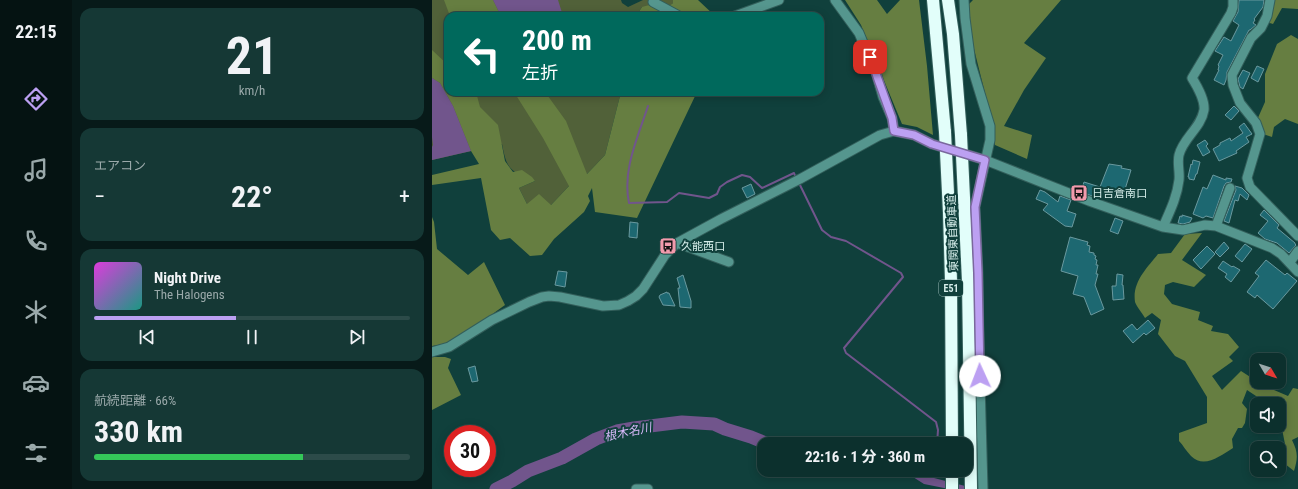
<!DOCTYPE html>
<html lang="ja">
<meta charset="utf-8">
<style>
:root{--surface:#0c302d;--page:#153835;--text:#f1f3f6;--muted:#9aa9aa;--line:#2c4b49;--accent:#bca0f2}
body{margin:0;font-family:"Roboto Condensed","Noto Sans JP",sans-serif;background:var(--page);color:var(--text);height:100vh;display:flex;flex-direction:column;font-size:15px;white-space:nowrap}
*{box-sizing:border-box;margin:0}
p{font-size:13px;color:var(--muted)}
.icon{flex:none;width:22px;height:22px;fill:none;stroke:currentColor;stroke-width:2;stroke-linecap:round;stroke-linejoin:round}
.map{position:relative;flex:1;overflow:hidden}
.panel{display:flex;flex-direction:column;gap:8px;padding:8px;background:#071a19;width:360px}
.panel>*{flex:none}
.hud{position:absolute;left:12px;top:12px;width:380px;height:84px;border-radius:12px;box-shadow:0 2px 10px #0003,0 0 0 1px var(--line);background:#00695c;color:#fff;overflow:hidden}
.needle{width:26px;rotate:129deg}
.controls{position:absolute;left:818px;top:353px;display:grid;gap:8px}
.controls a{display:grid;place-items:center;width:36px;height:36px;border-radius:8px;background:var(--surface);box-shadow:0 2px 10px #0003,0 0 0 1px var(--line);font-size:20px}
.speed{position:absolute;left:12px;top:425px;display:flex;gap:8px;font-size:20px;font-weight:700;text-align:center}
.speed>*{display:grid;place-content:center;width:52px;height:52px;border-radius:50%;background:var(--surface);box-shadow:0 2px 10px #0003,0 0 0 1px var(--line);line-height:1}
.speed .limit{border:6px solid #d22;background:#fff;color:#111}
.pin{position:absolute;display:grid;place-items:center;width:34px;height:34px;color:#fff;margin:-17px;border-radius:8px;box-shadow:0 2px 6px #0006}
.me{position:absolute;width:44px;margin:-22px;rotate:358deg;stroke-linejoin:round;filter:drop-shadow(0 0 3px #0008)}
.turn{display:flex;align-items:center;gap:14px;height:84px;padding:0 12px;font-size:18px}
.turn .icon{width:52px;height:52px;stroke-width:2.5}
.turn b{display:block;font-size:28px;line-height:34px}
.big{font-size:30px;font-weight:700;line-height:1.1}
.panel .card{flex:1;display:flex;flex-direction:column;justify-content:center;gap:6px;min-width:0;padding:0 14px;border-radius:12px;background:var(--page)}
.panel .dial{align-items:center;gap:0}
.dial b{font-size:52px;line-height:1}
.song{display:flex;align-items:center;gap:12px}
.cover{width:48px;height:48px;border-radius:6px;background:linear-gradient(135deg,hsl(300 70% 55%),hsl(170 70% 35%))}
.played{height:4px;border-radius:2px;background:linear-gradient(90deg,var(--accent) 45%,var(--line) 45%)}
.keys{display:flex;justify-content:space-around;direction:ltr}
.heat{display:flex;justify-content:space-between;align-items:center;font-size:22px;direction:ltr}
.charge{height:6px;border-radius:3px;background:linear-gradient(90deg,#34c759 66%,var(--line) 0)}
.trip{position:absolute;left:325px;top:437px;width:216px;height:40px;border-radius:12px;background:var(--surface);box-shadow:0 2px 10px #0003,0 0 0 1px var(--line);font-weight:700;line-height:40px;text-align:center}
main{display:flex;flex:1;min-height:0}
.dock{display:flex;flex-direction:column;width:72px;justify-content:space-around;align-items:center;background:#051312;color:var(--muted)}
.dock .icon{width:28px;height:28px}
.dock .active{color:var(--accent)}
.dock b{font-size:18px;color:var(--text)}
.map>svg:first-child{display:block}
</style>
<main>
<nav class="dock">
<b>22:15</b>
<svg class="icon active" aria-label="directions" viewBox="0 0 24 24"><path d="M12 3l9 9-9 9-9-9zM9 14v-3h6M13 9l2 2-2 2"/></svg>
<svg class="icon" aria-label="music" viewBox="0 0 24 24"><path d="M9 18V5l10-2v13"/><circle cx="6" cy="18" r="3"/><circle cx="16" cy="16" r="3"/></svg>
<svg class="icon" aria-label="phone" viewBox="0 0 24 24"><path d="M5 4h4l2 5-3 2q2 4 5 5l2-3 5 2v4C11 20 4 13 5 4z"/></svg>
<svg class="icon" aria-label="climate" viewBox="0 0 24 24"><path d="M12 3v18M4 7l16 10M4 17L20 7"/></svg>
<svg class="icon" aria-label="car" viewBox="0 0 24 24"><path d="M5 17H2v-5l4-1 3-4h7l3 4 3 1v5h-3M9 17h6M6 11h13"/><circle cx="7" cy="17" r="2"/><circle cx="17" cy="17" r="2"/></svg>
<svg class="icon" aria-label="filters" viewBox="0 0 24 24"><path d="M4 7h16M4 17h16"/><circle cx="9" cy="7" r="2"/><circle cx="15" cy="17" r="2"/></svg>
</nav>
<section class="panel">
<div class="card dial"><b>21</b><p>km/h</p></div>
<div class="card"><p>エアコン</p>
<div class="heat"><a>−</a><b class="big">22°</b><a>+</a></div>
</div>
<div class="card">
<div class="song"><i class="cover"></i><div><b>Night Drive</b><p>The Halogens</p></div></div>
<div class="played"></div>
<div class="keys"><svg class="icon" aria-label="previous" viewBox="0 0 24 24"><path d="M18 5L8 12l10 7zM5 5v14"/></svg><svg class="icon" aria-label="pause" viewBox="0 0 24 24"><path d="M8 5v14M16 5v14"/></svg><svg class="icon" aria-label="next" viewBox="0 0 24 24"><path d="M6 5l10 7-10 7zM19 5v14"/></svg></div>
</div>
<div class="card"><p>航続距離 · 66%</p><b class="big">330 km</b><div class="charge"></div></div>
</section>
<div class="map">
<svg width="866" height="489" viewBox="0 0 866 489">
<rect width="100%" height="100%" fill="#10403c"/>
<path fill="#516139" d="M0 0H189L190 3 196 7 211 0H241V3L233 10 210 7 204 16H16V92H189L173 155 155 174 137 186 119 205 95 204 87 188 103 181C79 171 75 171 70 144L0 160Z"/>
<path fill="#667e41" d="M12 0H61L69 16H18Z
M241 0H266L283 16H204L210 7 221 4 233 9 241 3Z
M413 0H445L455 14 468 0H487L495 66 501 135 485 127 470 124 429 25Z
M541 0H629L592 43 614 58 592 90 572 126 600 135 595 159 563 145 562 129 532 9Z
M841 0H866V9L850 8 841 24 835 22Z
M859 35 866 39V124L853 119 842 127 840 137 831 134 825 120 833 102V74L845 44Z
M0 50 16 65V92H44L48 107 66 125 73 161 81 172 90 170 100 177 103 181 87 188 95 204 107 194 119 205 137 186 111 138 82 92H113L134 121 155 174 173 155 189 92H265L205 218 163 212 160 188 156 196 158 201 152 212 122 239 110 255 98 256 78 238 68 240 59 230 49 178 0 185V175L47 164 39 151 21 106 8 83 0 78Z
M0 217 2 222 5 249 36 275 52 262 73 305C51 320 26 344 0 346Z
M770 233 750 260 774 275 762 287 741 282 733 285 732 294 740 304 768 312 766 320 781 326 779 331 796 334 807 347 797 357 801 361 780 376 790 390 809 371 823 380 825 379V382H845L842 390 856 396 861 388 866 389V437L860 440C866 452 866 458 862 471L848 460 854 449 850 429 846 426 847 404H835L833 402 815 390 810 403 815 409 813 423 810 428H806L800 439 801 448C788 456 772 469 759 456 754 451 751 445 747 441V433L775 423V397L753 361 743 356 726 334 729 320 720 313 713 318C710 313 705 307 703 302 700 282 715 268 726 254L739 253 753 234Z
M0 357H13L19 359 16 368 29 395 0 410Z"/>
<path fill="#71558c" d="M61 0H126L131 16H69Z
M0 78 8 83 21 106 39 151 0 160V147L1 145 0 137Z
M451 470H472L497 477 499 473 502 474V478L545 489H517L492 484 481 477Z"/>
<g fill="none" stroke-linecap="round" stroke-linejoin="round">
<path stroke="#71558c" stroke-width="2" d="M216 106C206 137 190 170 197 203L235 202 247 193 277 198 285 194 288 187 295 182 310 175 318 177 330 188 362 173 364 178
M367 183 390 230 399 237 414 241 469 273 471 277 412 348 414 353 504 422 506 430 505 444"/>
<path stroke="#71558c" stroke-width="13" d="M64 489 80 481 96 471 130 458 164 439 185 431 202 428 250 422 282 424 293 429 319 437 336 444"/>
</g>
<path fill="#1d6871" stroke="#6a999f" d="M807 0H832L831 7 822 19 823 20 821 23 824 25 818 30H817L795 72 794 80 792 85 782 80 787 70H786L787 66 786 65 791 55 783 51 792 37 799 41 807 25 801 21 806 12Z
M825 66 832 69 826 82 819 78Z
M811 70 818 73 811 89 808 87 806 79Z
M802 106 807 111 799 120 793 115Z
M812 123 820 134 814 137 817 142 804 151 805 153 787 161 781 149 788 145V143L798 138 799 141 811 133 807 127Z
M773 140 776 144 774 146 778 152 771 156 765 145Z
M761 160 768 162 765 174H764L762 180 757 179V177H756L759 164 760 165Z
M677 164 690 166 689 168 699 170 690 199 664 194 663 197 649 192 652 182 668 187Z
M781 175 794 180V178L800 179 799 182 794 183 792 186 781 218 774 216 771 218 761 214 771 187 775 189Z
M319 184 323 194 315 198 310 188Z
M803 186 810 188 817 195 815 200 808 194 806 201 803 200 797 223 792 221 804 190Z
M608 190 613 192 626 202 628 196 639 200 635 211 644 214 640 227 633 226 611 210 616 204 604 199Z
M832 210 847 225 845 228 863 243V244L864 245 857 253 845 243 833 239 826 233 836 221 828 215Z
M750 215 760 218 758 222 751 224 746 223 748 216 750 217Z
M683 218 691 221 686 234 678 231Z
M198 222 206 223 205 238 197 237Z
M638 237 656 242 655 245 658 246 657 252 662 253V255L664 256 663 259 665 260 664 265H666L664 274H666L663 285 672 309 659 315 652 297 641 294 646 276 629 271Z
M792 242 797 248 788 257 783 252Z
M813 244 820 249 810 262 803 256Z
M775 246 783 254 769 269 761 260Z
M834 260 853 275 855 273 865 281 841 309 825 295 823 298 815 292 827 276 823 273Z
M791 261 800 267 801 266 808 270 799 282 793 277 795 274 786 268Z
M126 271 135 272 133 287 123 285Z
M685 274 691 275 690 285H691L692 299 681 300 680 286H684Z
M251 275 259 301V308L248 307 246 288H248L245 278Z
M235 292V293H237L243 306 231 305 227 297 228 295Z
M716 320 723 328 714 335 712 333 701 343 691 331 700 324 705 330Z
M43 366 46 381 40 382 36 368Z"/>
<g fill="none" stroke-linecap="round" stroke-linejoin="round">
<g stroke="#335f5b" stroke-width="11">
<path id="minor" d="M403 0 427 33 432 45 443 69 451 97 460 118 462 131
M532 0 533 18 539 64 558 126V140L543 207 546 273 547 347 551 489
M838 0 835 16 829 28 819 38 800 75 801 85 808 103 824 123 828 134 815 178 818 187 866 236
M221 2 247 16
M303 16 347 0
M784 226 798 188
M731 227C738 211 745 197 747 180 748 172 745 163 747 155 751 138 769 128 772 110 773 100 765 86 760 78L799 13 801 7V0
M245 243 297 262
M858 262 866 251
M0 352 17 347 60 320 97 302 110 297 117 296 128 297 171 306 187 305 196 301 204 296 211 289 233 255 245 243 289 219 368 179 448 135 462 131 482 135 500 144 553 160 657 201 731 227 751 230 773 225 784 226 840 248 849 254 866 272
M204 489H216"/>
</g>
<g stroke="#335f5b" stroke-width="14">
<path id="highway" d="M501 0 513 132
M516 0 521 34 529 135
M520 470V489"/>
</g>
<use href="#minor" stroke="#55968e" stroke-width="9"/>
<use href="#highway" stroke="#e2fefa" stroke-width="12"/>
<g stroke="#335f5b" stroke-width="14" stroke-linecap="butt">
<path id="highway-bridge" d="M513 132 517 213 519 281 520 444
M529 135 536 281 539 489"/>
</g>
<use href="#highway-bridge" stroke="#e2fefa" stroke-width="12"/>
</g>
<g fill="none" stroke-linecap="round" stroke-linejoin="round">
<g stroke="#7a689d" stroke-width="10">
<path id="route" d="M438 57 460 118 462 131 482 135 500 144 553 160 543 207 546 273 548 376"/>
</g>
<use href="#route" stroke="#bca0f2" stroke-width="7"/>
</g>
<defs>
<g id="bus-square" transform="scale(0.9)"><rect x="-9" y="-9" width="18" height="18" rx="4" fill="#f29aac" stroke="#10403c"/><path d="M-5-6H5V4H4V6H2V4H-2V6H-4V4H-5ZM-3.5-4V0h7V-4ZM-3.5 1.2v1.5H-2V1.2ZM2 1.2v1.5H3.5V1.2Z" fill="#111"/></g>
</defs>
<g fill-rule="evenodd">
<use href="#bus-square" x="647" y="193"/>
<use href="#bus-square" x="236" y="246"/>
</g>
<g text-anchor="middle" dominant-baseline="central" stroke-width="4" stroke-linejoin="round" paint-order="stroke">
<rect fill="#10403c" stroke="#9ab9b6" stroke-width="1" x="507" y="280" width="24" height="16" rx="3"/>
<g font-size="10" font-weight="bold" fill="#d5edea">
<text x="519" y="288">E51</text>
</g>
<g font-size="11" fill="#d5edea" stroke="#10403c" text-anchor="start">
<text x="660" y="193">日吉倉南口</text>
<text x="249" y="246">久能西口</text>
</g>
<g font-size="11" fill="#d5edea" stroke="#10403c">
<text transform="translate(521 233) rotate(-92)">東関東自動車道</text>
</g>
<g font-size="12" font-style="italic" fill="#d7b8f9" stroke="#10403c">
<text transform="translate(196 432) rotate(-12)">根木名川</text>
</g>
</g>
</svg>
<div class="controls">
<a><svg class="needle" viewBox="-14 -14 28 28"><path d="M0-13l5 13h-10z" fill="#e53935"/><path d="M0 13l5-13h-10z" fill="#9aa9aa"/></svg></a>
<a><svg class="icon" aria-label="sound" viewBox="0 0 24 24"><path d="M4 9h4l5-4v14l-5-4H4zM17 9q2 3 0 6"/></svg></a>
<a><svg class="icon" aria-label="search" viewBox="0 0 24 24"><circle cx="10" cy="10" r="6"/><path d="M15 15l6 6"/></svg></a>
</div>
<div class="speed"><div class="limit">30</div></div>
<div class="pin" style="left:438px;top:57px;background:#d93025"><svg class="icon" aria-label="arrive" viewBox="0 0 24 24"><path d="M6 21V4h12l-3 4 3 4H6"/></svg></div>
<svg class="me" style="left:548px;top:376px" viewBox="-20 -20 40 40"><circle r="19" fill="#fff"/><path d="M0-13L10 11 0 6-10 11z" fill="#bca0f2"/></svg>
<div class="trip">22:16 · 1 分 · 360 m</div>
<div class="hud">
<div class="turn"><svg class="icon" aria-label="left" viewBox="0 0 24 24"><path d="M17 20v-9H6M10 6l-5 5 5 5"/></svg><div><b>200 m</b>左折</div></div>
</div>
</div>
</main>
